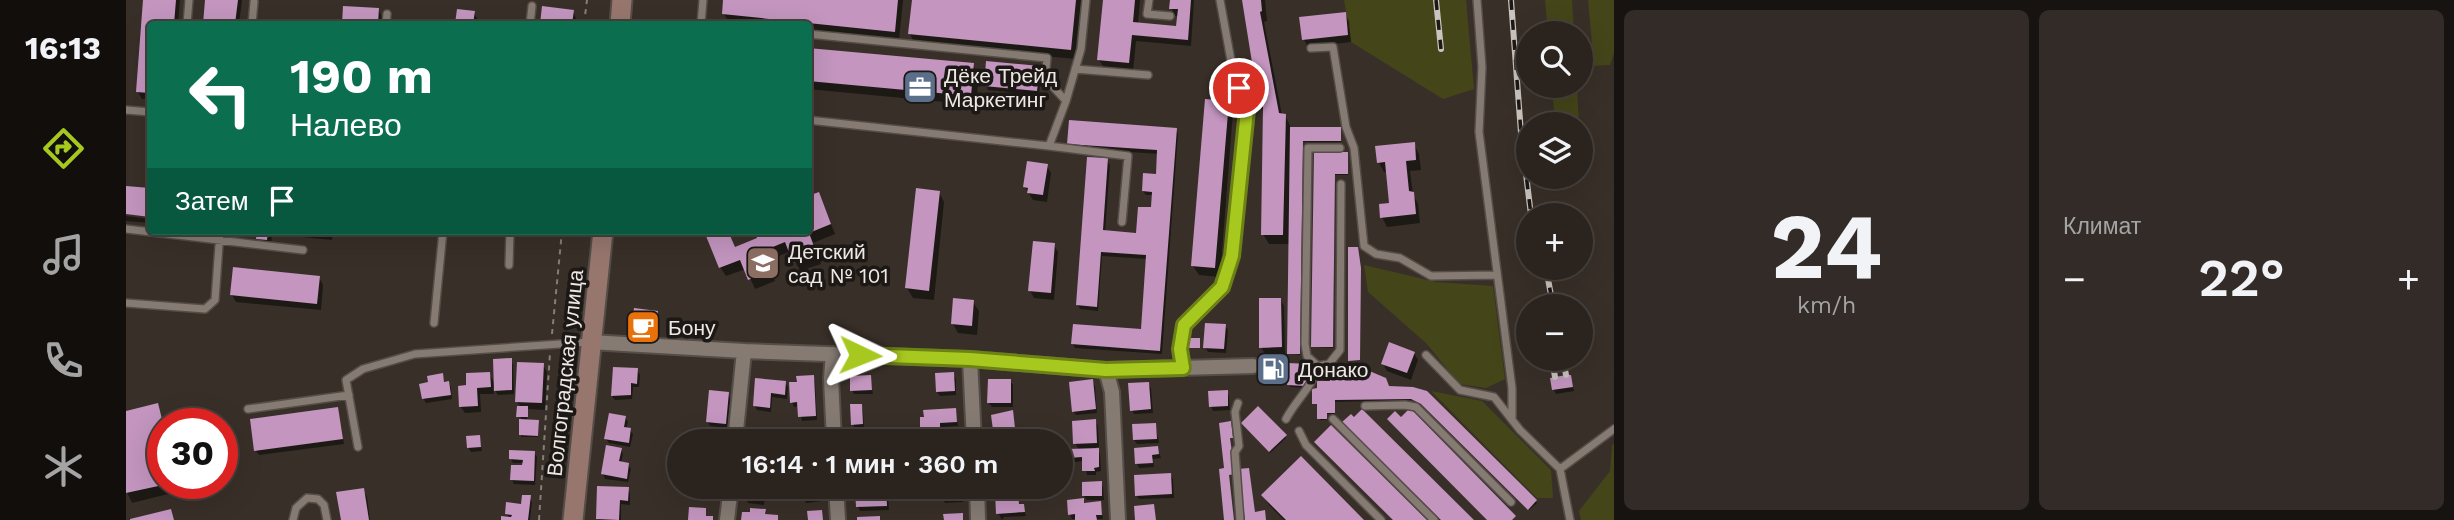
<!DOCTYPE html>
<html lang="ru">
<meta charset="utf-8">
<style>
:root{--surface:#2a231e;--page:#322b27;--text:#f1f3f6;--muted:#a5a4a4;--line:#46403c;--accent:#a7c81f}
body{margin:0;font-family:"Work Sans",sans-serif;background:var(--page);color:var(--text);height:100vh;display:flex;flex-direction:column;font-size:26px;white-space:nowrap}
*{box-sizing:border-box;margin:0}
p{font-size:23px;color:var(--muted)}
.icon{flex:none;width:38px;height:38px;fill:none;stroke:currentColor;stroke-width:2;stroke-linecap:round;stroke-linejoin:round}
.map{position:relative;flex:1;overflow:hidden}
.details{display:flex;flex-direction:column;gap:10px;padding:10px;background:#171310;width:840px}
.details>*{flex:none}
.guide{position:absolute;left:21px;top:21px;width:665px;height:214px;border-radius:7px;box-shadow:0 7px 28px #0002,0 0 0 2px var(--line);background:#0b6e4f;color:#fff;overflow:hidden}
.tools{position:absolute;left:1390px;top:21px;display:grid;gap:14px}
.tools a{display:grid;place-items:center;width:77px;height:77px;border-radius:50%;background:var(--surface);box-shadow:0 7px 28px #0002,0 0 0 2px var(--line);font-size:35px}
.speed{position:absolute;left:21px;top:408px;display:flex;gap:14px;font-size:35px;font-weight:700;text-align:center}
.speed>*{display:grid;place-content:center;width:91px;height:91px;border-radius:50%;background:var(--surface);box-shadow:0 7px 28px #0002,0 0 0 2px var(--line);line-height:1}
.speed .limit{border:10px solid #d22;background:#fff;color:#111}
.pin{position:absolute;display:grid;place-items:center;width:60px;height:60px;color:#fff;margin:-30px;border:4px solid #fff;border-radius:50%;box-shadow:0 2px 7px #0007}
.me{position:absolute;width:77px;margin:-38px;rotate:92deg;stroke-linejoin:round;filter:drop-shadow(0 0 5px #0008)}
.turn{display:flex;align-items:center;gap:24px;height:147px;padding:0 28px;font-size:32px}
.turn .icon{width:91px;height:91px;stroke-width:2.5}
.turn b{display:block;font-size:49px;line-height:60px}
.then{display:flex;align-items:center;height:66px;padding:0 28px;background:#0003;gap:14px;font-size:26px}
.big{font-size:52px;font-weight:600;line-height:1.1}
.details .widget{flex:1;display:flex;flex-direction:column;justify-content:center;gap:10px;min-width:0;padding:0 24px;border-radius:10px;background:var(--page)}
.details .dial{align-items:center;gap:0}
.dial b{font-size:91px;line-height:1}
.heat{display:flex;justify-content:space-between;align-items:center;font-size:38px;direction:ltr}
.details .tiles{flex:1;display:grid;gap:10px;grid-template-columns:repeat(2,1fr)}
.trip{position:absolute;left:541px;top:429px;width:406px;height:70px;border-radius:35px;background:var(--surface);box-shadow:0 7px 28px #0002,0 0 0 2px var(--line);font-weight:600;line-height:70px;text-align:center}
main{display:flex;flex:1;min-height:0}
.tab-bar{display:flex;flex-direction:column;width:126px;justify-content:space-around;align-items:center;background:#110e0c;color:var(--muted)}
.tab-bar .icon{width:49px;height:49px}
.tab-bar .active{color:var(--accent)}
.tab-bar b{font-size:32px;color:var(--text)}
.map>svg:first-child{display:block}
</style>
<main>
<nav class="tab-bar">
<b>16:13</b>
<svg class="icon active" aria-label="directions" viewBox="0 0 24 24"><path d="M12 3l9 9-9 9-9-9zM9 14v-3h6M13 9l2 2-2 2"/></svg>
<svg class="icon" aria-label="music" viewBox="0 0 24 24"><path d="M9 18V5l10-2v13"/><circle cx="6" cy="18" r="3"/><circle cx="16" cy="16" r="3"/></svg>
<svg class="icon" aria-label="phone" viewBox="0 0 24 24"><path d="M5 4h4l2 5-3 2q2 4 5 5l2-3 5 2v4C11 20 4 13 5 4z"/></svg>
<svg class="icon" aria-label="climate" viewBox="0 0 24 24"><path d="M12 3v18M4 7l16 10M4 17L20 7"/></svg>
</nav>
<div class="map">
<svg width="1488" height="520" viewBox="0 0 1488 520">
<rect width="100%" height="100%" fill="#382f28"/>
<path fill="#444519" d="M1218 0H1340L1348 89 1317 99 1225 42Z
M1419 0H1446L1448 33H1422Z
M1462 0H1488V53L1484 65 1468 66Z
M1426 86H1451L1453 124H1429Z
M1238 265 1310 282 1367 286 1379 379 1360 388 1333 384 1301 344 1242 292Z
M1305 391 1356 401 1425 470 1427 498H1411Z
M1488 444V520H1455L1453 511 1484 471 1486 445Z"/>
<path fill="#0007" d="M19 0H54L52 24H24V99H16L12 92Z
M81 0H116L113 24H79Z
M599 0H777L773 40 682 31V24L603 23 598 14Z
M787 0H956L950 59 789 44 784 34Z
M979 0H1014L1012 24 1052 28 1053 16H1049L1045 8 1046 0H1068L1065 46 1010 41 1007 72 979 69 973 60Z
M1118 0H1139L1141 21 1138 22 1156 115H1159L1165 128 1215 131V142H1177L1174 355 1163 353 1164 244H1143L1137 234 1139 113 1134 106Z
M219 7 252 9 256 17 255 24H218Z
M417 8 447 11 452 24H416Z
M332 11 348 13 352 20 351 24H330Z
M1219 14 1223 21 1225 42 1182 47 1178 40Z
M682 49 847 65 853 74 850 105 682 89Z
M912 67 915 72 913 95 862 90 860 85Z
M1102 103 1107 112 1094 277 1073 275 1067 266Z
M1050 129 1052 134 1036 354 949 348 947 344 1016 331 1022 259 976 256 972 311 954 309 952 305 981 160 984 165 979 232 1012 235 1026 209 1027 195H1020L1017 191 1031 175 1033 154 946 148 943 143Z
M1288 144 1293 154 1295 170 1284 171 1287 194 1292 204 1294 223 1261 227 1256 217 1265 204 1261 172H1258L1253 163Z
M1190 154 1222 156V175H1209L1207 348 1187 347Z
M921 166 925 173 921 202 907 200 898 186Z
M813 192 818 202 808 300 787 298 781 288Z
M697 204 709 234 687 243 695 264 674 271 665 251 641 261 649 281 629 289 620 269 600 276 594 267 597 231H601L609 249 634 239 631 231H682Z
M0 216 24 219V223L0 221Z
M133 231H207L206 240 146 234 145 247 136 246 132 239Z
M928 245 932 252 928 300 908 298 904 291Z
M193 277 197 285 195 310 110 302 106 295Z
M1154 299 1158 306 1159 354H1139L1135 347Z
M847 302 853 311 851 335 832 333 827 324Z
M1099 326 1102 330 1100 353 1082 352 1079 347Z
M1288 353 1292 360 1285 380 1261 371 1257 364Z
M385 360 387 365 388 394 372 395 367 387 368 394H354L355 412 339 413 334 406 342 387 363 374 369 384Z
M417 365 421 372 419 410 402 409 401 421 413 423 412 437H395V418L392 416 395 408 391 401Z
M1182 366V385L1180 388 1164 387 1163 379 1151 384 1148 382Z
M511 370 514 375 513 387H507L506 399 489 400 486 396Z
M827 374 830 379V395L814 396 811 392Z
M316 375 319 383H322L325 387 326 399 300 403 297 398 304 384Z
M1444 376 1448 391 1430 394 1428 390Z
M687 377 689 381 691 420 676 421 673 406 668 407 666 402 672 383Z
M744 377 747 394H728L726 390Z
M631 380 659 383 662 387 661 399 646 397 645 412 631 410 629 406Z
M884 380 887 385V407H866L863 403Z
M966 381 969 386 971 413 950 415 947 411Z
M1022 384 1025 388 1027 413 1008 414 1006 410Z
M1262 388 1287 389 1411 503 1403 510 1298 406 1287 400 1208 402 1209 414H1201V420H1194L1193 405 1188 403Z
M1101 392 1103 396 1104 410 1087 411 1085 406Z
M602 394 605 399 601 428 584 426 582 422Z
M31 405 39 424H37V483H53L54 491 6 503 0 490V412Z
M735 405 737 410 738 428 729 429 727 424Z
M212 409 218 444 133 455 130 451Z
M829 410 832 426 816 427V433L831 432 834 441H808L807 431 799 432 796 428Z
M886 412 890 432 871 434 868 430Z
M499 417 502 422 500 429 504 430 507 434 504 447 483 443 480 439Z
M969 421 972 426 973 447H970L974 454 975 471 970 472V475H961L958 461 947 462 944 457 953 450 949 443Z
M1029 425 1033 443 1011 444 1008 440Z
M1118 425 1159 436 1160 438 1144 453Z
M353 437 356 451 345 452 342 447Z
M1031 448 1035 458 1027 459 1028 467 1013 468 1011 464Z
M495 450 497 454 495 463 502 465 505 469 502 482 479 479 477 474Z
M408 453 411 457 409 485 388 484 386 480 398 467V463H387L385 458Z
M1044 475 1047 479 1048 498 1013 499 1010 495Z
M975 483 977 487 978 500H961L958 496Z
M568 486H593L592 491 570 489Z
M621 486H640L638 505 622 503 620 498Z
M695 486 696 501 680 503 673 487Z
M731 486H746L740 487V490L759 489 762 494 763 510 734 511 732 507 733 490Z
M821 486H836L837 502 819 503 817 498Z
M502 489 504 493V505L495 504V520H472Z
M237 490 241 497 244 520H217Z
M891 493 894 506H897L900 516 878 517 876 520 872 513Z
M1137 495 1235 520H1158L1143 505Z
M403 497 406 502 404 520H376L384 519 381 514 397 506Z
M957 500 963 510 974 503 977 519H946L944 514Z"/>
<path fill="#c395bf" d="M17 0H50L48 24H24V93L10 92Z
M79 0H112L109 24H77Z
M597 0H772L769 32 596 14Z
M786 0H950L945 50 782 34Z
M977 0H1009L1007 22 1050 26 1052 9H1043L1044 0H1065L1062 40 1006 35 1003 63 971 60Z
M1116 0H1135L1136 11 1134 12 1153 113 1160 114 1157 235H1135L1137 107 1133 106Z
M217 6 253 8 252 24H216Z
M416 6 448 10 446 24H414Z
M331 9 349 11 347 24H329Z
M1220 12 1222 35 1176 40 1173 17Z
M682 48 848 63 845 96 682 81Z
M860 61 914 66 911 91 858 86Z
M1079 99 1103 101 1089 268 1065 266Z
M943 120 1051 128 1034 351 945 344 947 324 1015 329 1020 255 975 252 971 307 950 305 961 157 982 158 977 230 1010 233 1012 207H1025L1026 192 1016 191 1017 173 1030 174 1031 150 941 144Z
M1164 127H1215V141H1177L1174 354H1161Z
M1289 142 1290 160 1280 161 1283 191 1288 192 1290 214 1254 218 1253 204 1263 203 1259 162 1251 163 1249 146Z
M1188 152H1222V174H1209L1207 347H1185Z
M901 161 922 164 917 195 901 193 902 188 897 187Z
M0 186 24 188V217L0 214Z
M790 188 814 191 803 291 779 288Z
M693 192 705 224 683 233 691 254 667 263 659 242 637 251 645 271 622 280 614 260 593 268 580 236 592 231H602L609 247 631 238 629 231H682V196Z
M131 231H142L141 240 130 239Z
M907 241 929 243 925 293 902 291Z
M1222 247H1232L1235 268 1234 360 1222 361Z
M107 267 194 276 191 304 104 295Z
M827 298 848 300 846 326 825 324Z
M1133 298H1155L1156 347 1133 348Z
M508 308 532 311 529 334 505 331Z
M1079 323 1100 324 1098 349 1077 348Z
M1062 338H1074V348H1062Z
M1263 342 1289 352 1281 373 1255 364Z
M386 358V390L368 391 367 359Z
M1151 360 1162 369V363L1183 364 1182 383 1179 386 1161 385 1162 378 1149 384 1145 380V363Z
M391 362 418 363 416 403 389 402Z
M487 367 512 368 511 384 505 383V395L485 396Z
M1204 369 1241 370 1260 378 1263 386 1287 387 1301 391 1411 500 1402 510 1295 404 1285 399 1209 400V413H1201V419H1191V404H1186V389L1191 388V381H1204Z
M364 372 365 387 351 388 352 406 333 407 332 386 340 385V373Z
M828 372 829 391 810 392 809 373Z
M317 373 318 382 323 381 325 395 296 399 293 384 302 382 301 376Z
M688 375 690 416 672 417 671 402 664 403 663 382H671L670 376Z
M745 375 746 390 724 391V376Z
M1440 375H1445L1447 387 1426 390 1424 378Z
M629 378 660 381 659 395 645 393 644 408 627 406Z
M862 379H885V403H861Z
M967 379 970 409 946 412 943 382Z
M1023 382 1025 409 1004 411 1002 383Z
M583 390 603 392 600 424 580 422Z
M1102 390V406L1083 407 1082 391Z
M32 403 37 423V485L0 493V411Z
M724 404H736L737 424 725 425Z
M391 406H402V417H390Z
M1132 406 1161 435 1143 452 1115 423Z
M212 407 217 439 128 451 124 419Z
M830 408 831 422 814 423V427L794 428V417H798L797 410Z
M1284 408 1390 516 1386 520H1361L1261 419 1269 411 1275 417Z
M1236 409 1348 520H1315L1216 422 1225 414 1228 417Z
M887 410 889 428 867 430 865 415Z
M483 413 500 416 498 427 505 428 503 443 478 439Z
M393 419 413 420 412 436 393 435Z
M970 419 971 443 947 444 946 421Z
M1105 421 1107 438H1104L1109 474 1103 475 1108 520H1098L1093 469 1098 468 1093 423Z
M1030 423 1031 439 1007 440 1006 424Z
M1205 425 1301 520H1267L1188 442Z
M690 428 691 441H670L669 430Z
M832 430 833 441H806L805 432Z
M740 434 741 441H725V436Z
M354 435 355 447 341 448 340 436Z
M480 445 496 448 493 461 503 463 501 479 475 474Z
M1032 446 1033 454 1026 455 1027 463 1009 464 1008 448Z
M973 448V467L968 468 969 471H956V457L943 458 942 449Z
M383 450 409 451 408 481 384 480 385 465H396L397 460 383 459Z
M1175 456 1238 520H1160L1135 495Z
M1123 468 1129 512 1139 510 1140 520H1119L1112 469Z
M1045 473 1046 494 1009 496 1008 475Z
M976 481V496H956V482Z
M471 486 503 487 502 501 494 500 493 520 470 519Z
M619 486H638L636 501 618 499Z
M675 486H694L695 497 676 499Z
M819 486H835L836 498 815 499 814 488Z
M238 488 243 520H215L210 492Z
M760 488 761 506 730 507 729 489Z
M892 491 893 504H898L899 512 870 514 869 492Z
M396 495H405L402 520H375V516L385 517 386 515 379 514 380 502 395 504Z
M958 498V503L975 501 976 515H970L971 520H949V514L942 515 941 500Z
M1028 504 1030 520H1009L1008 506Z
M563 507 580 508V516H587V520H562Z
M624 508 640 509 639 514 652 515V520H615L616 512H624Z
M45 509 48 520H4V519Z
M696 510 697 520H682L681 511Z
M837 513V520H818L817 514Z
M754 516V520H731V517Z"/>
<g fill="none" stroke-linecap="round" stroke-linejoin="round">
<g stroke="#554d48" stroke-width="10">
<path id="lane" d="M1023 0 1021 14 1044 16
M1351 0 1356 67 1353 132 1386 388V419
M61 24 63 0
M126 24 128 2
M260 24 261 14
M404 24 406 6
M575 24 577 0
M682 34 921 58 919 78 940 101
M1185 48 1207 47 1220 127 1228 148 1238 246 1250 254 1274 258 1305 276 1370 275
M949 69 1022 75
M0 110 24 112
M682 120 923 146 940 101 955 49 960 0
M923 146 1002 156 996 222
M0 229 177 250
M383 265 384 231
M0 303 79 309 89 300 94 231
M308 323 317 231
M1300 355 1334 390 1368 397 1394 430 1434 469 1444 520
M1192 366 1181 356 1179 344 1182 148H1214
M1057 367 1054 349 1058 325 1096 287 1106 256 1121 110 1106 66 1094 0
M1112 403 1109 412 1113 446 1109 452 1114 520
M1239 406 1279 405 1290 407 1385 502
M122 409 223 395
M1160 419C1170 400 1187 386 1192 366L1203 364 1214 350 1215 184
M1207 419 1308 520
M1173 431 1180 445 1255 520
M232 447 220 380 237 369 289 354 463 342
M1434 469 1488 429
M167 520 170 508 181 498 192 499 198 505 201 520"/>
</g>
<g stroke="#554d48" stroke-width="18">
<path id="street" d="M464 342 618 351 844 359 980 370 1127 366
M707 354 705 378 708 441
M844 359 848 441
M980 370 986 392 992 520
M609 441 618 351
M710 486 712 520
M851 486 852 520
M601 520 605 486"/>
</g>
<g stroke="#554d48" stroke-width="23">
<path id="secondary" d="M494 24 496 0
M447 520 477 231"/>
</g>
<path stroke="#867e79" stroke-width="2" stroke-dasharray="5 5" stroke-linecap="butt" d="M458 24 461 0
M426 334 436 231
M413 520 424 353"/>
<use href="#lane" stroke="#857b73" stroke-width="7"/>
<use href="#street" stroke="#857b73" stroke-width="14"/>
<use href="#secondary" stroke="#97766d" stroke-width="19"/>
<g stroke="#cac3be" stroke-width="6">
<path id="rail" d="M1310 0 1315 49
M1385 0 1395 133 1405 215
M1420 268 1427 306
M1426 359 1429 377
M1437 359 1440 375"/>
</g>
<use href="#rail" stroke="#1c1815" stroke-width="3.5" stroke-dasharray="10" stroke-linecap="butt"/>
</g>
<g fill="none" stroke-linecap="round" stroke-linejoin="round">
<g stroke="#6d8214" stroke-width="18">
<path id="route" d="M734 355 844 359 980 370 1057 368 1054 349 1058 325 1096 287 1106 256 1121 110 1113 88"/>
</g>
<use href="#route" stroke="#a7c81f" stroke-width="12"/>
</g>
<defs>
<g id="office-square" transform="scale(1.75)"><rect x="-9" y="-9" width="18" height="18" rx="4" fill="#5c6f8a" stroke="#1c1815"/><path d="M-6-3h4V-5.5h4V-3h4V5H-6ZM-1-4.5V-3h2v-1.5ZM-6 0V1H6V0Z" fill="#fff"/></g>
<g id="school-square" transform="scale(1.75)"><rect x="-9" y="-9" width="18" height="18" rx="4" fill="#8d6e63" stroke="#1c1815"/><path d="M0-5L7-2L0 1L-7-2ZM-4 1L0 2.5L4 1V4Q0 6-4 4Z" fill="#fff"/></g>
<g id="cafe-square" transform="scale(1.75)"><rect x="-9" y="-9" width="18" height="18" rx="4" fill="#e8710a" stroke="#1c1815"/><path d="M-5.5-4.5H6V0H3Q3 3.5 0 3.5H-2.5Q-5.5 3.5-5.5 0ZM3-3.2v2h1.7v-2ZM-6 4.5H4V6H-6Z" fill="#fff"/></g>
<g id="fuel-square" transform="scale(1.75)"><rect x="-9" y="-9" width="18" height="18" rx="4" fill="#5c6f8a" stroke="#1c1815"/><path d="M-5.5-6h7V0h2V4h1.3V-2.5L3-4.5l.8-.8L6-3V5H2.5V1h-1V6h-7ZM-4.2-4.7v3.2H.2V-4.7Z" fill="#fff"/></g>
</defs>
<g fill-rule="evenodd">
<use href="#office-square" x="794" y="87"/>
<use href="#school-square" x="637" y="263"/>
<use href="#cafe-square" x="517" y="327"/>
<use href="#fuel-square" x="1147" y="369"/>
</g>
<g text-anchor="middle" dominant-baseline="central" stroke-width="7" stroke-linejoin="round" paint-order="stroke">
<g font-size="21" fill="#eee8e4" stroke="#1c1815" text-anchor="start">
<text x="818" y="75">Дёке Трейд<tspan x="818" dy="24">Маркетинг</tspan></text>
<text x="662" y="251">Детский<tspan x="662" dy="24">сад № 101</tspan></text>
<text x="542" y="327">Бону</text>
<text x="1172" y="369">Донако</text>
</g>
<g font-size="21" fill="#eee8e4" stroke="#1c1815">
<text transform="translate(439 373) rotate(-84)">Волгоградская улица</text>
</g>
</g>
</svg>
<div class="tools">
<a><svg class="icon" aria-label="search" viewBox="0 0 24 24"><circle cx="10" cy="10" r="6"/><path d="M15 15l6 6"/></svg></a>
<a><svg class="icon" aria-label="layers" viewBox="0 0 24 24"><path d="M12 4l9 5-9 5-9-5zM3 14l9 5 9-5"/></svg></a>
<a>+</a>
<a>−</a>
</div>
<div class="speed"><div class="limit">30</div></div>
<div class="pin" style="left:1113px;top:88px;background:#d93025"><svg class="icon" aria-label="arrive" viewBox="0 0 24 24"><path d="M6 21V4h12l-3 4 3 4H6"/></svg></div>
<svg class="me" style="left:734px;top:355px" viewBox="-20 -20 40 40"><path d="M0-17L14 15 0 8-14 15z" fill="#a7c81f" stroke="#fff" stroke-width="4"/></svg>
<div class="trip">16:14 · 1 мин · 360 m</div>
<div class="guide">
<div class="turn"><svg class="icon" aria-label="left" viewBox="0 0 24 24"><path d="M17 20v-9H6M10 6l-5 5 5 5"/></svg><div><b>190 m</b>Налево</div></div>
<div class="then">Затем<svg class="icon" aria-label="arrive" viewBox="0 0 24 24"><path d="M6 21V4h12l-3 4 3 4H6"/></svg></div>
</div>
</div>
<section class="details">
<div class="tiles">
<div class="widget dial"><b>24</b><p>km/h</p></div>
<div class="widget"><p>Климат</p>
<div class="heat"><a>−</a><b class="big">22°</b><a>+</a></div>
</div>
</div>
</section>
</main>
